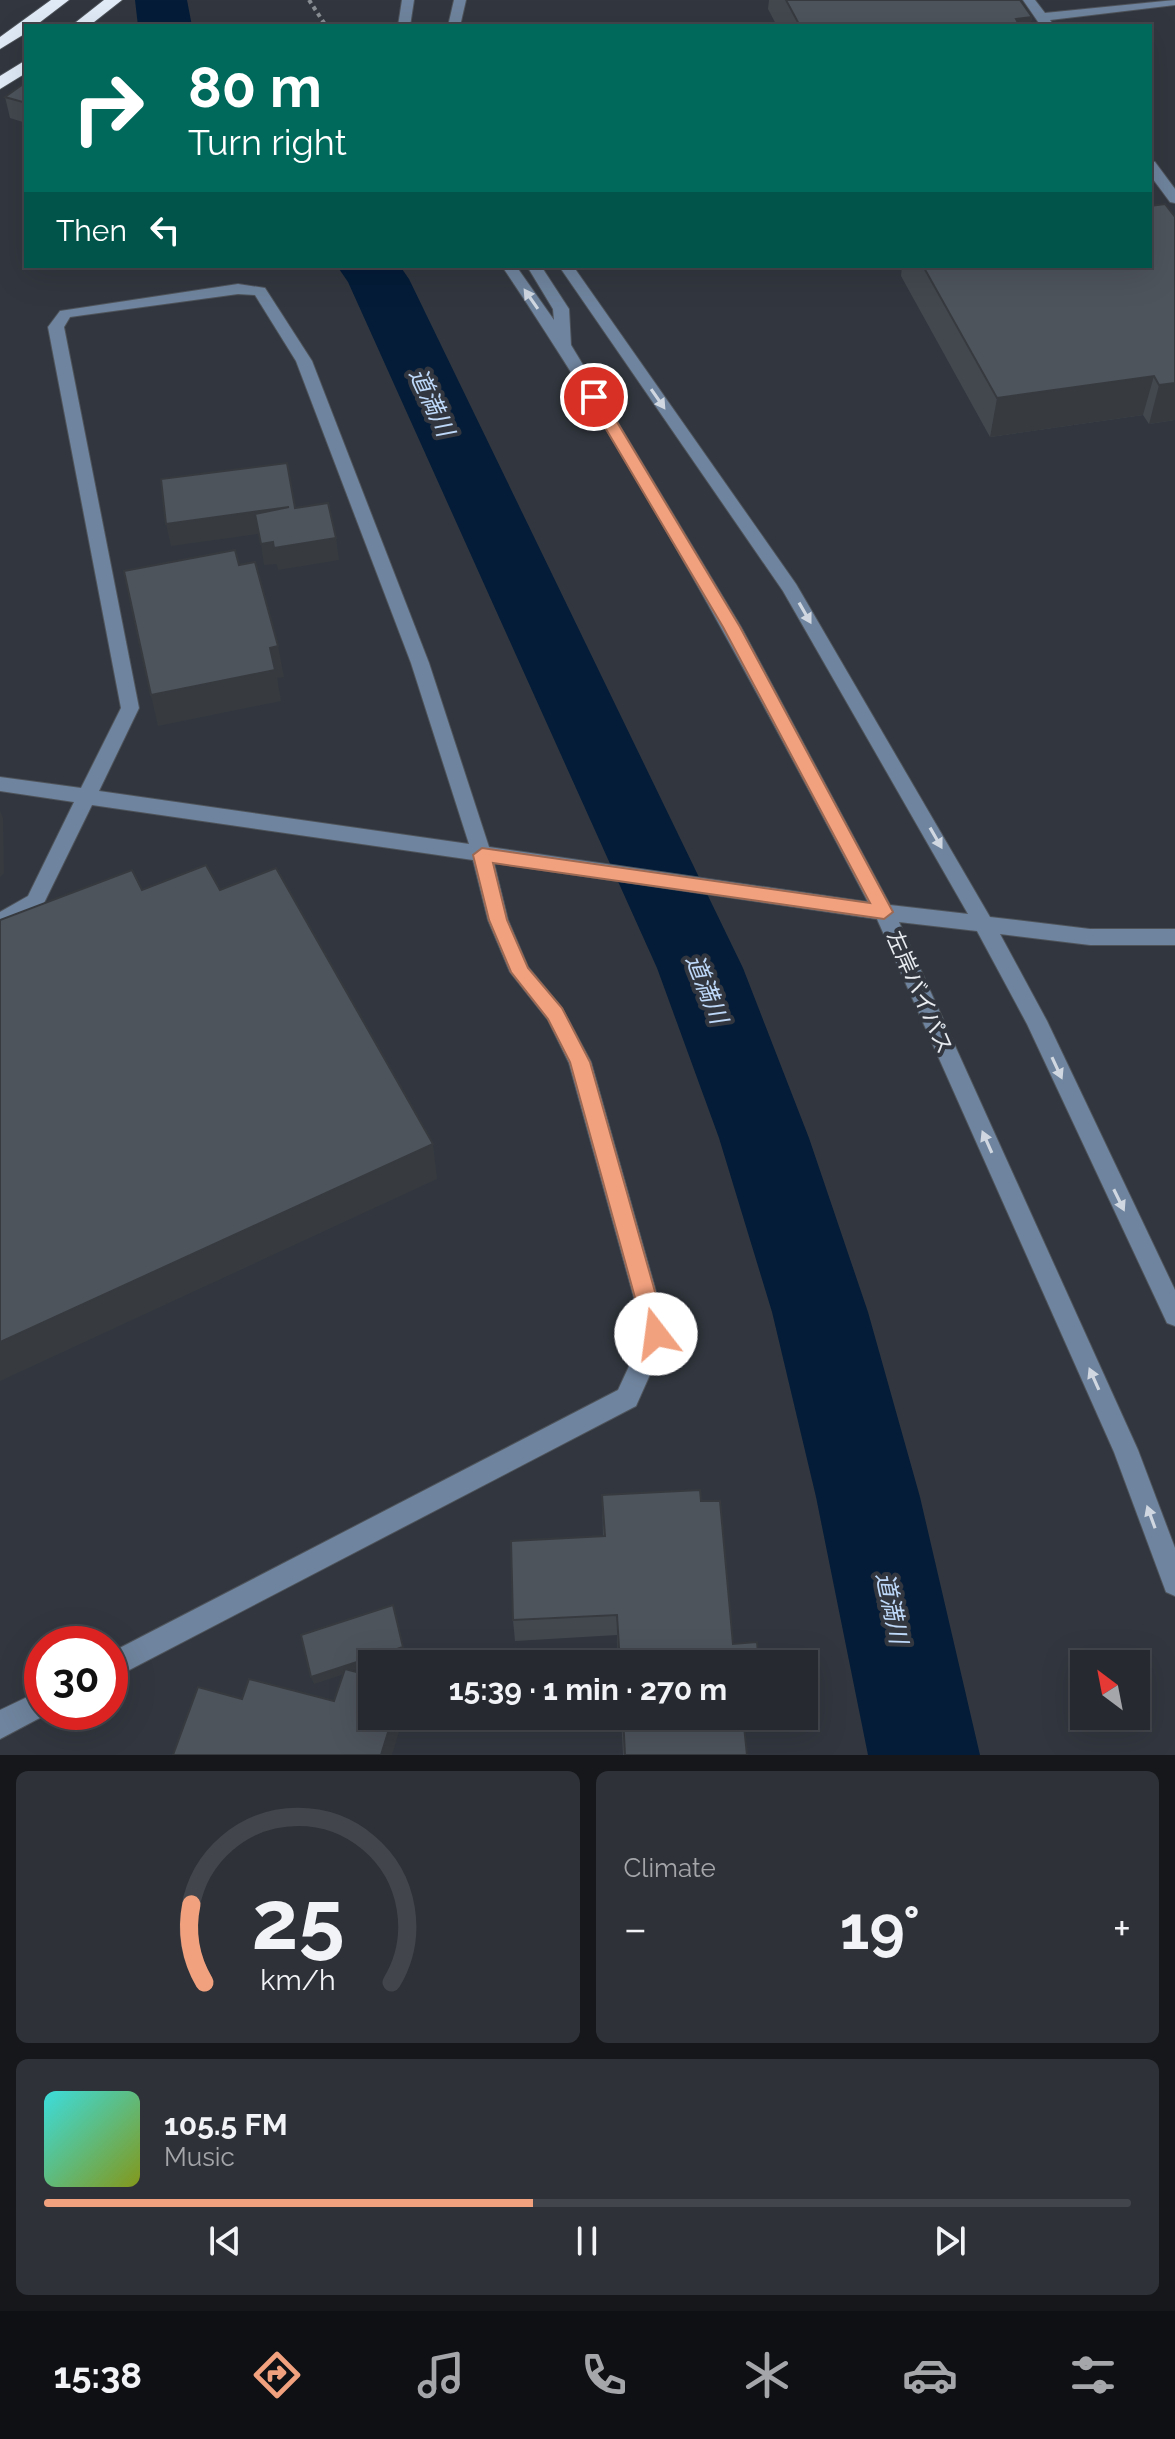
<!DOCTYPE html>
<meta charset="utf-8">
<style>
:root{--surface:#26292f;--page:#2e3137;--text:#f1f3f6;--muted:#a4a6aa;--line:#42454b;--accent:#f2a17e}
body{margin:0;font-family:Raleway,"Noto Sans JP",sans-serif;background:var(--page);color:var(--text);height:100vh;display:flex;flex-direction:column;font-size:30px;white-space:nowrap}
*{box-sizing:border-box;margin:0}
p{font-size:26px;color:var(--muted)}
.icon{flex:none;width:44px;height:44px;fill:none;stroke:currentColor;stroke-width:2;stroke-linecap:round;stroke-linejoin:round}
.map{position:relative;height:1755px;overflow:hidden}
.details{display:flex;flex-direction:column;gap:16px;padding:16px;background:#15171a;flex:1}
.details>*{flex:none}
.hud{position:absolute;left:24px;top:24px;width:1128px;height:244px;border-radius:0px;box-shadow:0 8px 32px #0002,0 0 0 2px var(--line);background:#00695c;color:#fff;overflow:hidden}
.needle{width:52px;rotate:328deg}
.buttons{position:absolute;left:1070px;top:1650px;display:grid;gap:16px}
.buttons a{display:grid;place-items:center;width:80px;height:80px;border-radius:0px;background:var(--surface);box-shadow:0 8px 32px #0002,0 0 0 2px var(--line);font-size:40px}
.speed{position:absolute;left:24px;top:1626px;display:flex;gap:16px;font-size:40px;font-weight:700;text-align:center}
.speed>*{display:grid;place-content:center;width:104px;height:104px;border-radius:50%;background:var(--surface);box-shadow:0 8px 32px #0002,0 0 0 2px var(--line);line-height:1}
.speed .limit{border:12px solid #d22;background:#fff;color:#111}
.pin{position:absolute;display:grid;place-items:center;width:68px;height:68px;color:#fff;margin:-34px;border:4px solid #fff;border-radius:50%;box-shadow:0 2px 8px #0007}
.me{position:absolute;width:88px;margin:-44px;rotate:345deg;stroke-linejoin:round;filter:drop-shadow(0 0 6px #0008)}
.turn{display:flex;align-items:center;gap:28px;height:168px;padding:0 32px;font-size:36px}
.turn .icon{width:104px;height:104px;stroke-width:2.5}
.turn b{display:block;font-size:56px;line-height:68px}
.then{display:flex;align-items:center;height:76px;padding:0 32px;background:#0003;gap:16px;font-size:30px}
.big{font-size:60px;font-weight:700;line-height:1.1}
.details .widget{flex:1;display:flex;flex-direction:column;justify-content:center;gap:12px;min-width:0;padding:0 28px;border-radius:12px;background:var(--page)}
.details .dial{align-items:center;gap:0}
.dial svg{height:208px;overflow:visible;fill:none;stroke:var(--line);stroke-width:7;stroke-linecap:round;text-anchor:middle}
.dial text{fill:var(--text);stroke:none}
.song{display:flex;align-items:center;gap:24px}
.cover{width:96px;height:96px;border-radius:12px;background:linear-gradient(135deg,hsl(180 70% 55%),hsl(70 70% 35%))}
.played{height:8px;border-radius:4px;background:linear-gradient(90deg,var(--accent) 45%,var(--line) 45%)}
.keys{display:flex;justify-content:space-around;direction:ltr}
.heat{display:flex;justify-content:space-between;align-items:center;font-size:44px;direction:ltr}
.details .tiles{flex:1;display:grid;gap:16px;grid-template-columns:1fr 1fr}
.widget:last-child{grid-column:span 2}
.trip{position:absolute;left:358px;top:1650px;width:460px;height:80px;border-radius:0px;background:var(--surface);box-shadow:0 8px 32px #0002,0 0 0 2px var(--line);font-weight:700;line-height:80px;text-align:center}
.menu{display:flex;height:128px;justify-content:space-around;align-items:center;background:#0f1013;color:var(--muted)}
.menu .icon{width:56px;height:56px}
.menu .active{color:var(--accent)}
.menu b{font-size:36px;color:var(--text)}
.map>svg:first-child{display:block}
</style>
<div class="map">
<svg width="1175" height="1755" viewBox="0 0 1175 1755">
<rect width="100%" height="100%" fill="#32373f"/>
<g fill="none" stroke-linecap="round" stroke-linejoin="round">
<path fill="#041c38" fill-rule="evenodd" d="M135 0H187L192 26H138Z
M337 266H400L409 279 743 968 809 1138 868 1312 920 1497 980 1755H868L816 1497 772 1312 719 1138 657 968 348 282Z"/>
<g stroke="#4f545b" stroke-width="2">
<path id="minor" d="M402 0H414L410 26H398Z
M454 0H466L460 26H448Z
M1023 0H1035L1045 13 1175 0V5L1050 20 1054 26H1041Z
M1150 161 1155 162 1175 189V203L1170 202 1150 175Z
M502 266H516L554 320 553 309 527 266H541L569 309 571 345 741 627 890 905 968 914 783 591 559 266H573L796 584 990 917 1090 929H1175V945H1090L1000 934 1047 1021 1175 1290V1326L1167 1323 1027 1024 977 931 899 922 1138 1450 1175 1548V1596L1166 1592 1114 1452 877 919 494 863 508 920 528 967 562 1008 591 1062 668 1334 636 1406 110 1680V1653L618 1390 644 1334 569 1063 548 1020 510 972 488 920 473 860 92 805 42 907 0 930V912L28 896 74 802 0 791V777L81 788 121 708 48 327 60 311 238 284 265 288 312 361 429 663 489 847 868 902C754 685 639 469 502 266ZM238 294 255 295 296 361 411 663 469 844 99 791 139 708 64 327 70 317 84 315Z
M42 1690V1712H51L0 1739V1710Z"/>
</g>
<g stroke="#4f545b" stroke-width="2">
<path id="highway" d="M51 0H69L35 26H26V33L0 49V37Z
M104 0H122L89 26H71Z
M26 60V73L0 89V76Z"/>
</g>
<path stroke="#8a8f95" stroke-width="4" stroke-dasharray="4 4" stroke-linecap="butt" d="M309 0 326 26"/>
<use href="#minor" fill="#6f849e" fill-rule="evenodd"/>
<use href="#highway" fill="#e1ebf8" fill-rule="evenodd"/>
</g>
<path fill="#43484f" d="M769 0H1020L1032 17 1030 26H777L768 9Z
M26 82V123L10 118 5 97Z
M1175 217V420L1149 424 1143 415 990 437 901 276 902 266H1150Z
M602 1495 701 1501 733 1644 759 1664H618L617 1635 515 1641 513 1620 603 1536Z
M621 1716H760L759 1722 744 1723 747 1755H623Z"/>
<path fill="#373b40" d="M1032 17 1030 26H1014L1016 19Z
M1154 376 1143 415 990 437 997 398Z
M1175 383V420L1149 424 1159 385Z
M289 507 258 534 171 546 166 524Z
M336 538 339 560 278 570 274 548Z
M273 542 277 564 264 565 261 544Z
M278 646 284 677 277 678 281 701 158 726 151 695 270 648Z
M0 811 3 818 4 873 0 877Z
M433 1144 437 1179 0 1381V1342Z
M403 1647 405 1654 314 1684 311 1677Z
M393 1716H404L392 1755H381Z"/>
<path fill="#4e545c" stroke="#373b40" stroke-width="2" d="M786 0H1020L1032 17 1016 19 1020 26H800Z
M26 82V103L5 97Z
M1165 204 1175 217V383L1159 385 1154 376 997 398 923 266H1150V206Z
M287 463 295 508 328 503 336 538 274 548 273 542 261 544 255 514 289 507 166 524 161 479Z
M235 550 239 565 255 562 278 646 270 648 275 670 151 695 124 571Z
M206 865 220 890 276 868 433 1144 0 1342V920L132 870 142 890Z
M700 1490 701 1501H720L733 1644 757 1642 759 1664H620L617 1615 513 1620 511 1541 605 1536 602 1495Z
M393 1605 403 1647 311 1677 301 1635Z
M345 1669 372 1676V1716H393L381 1755H173L198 1687 242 1699 249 1679 334 1701Z
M623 1716H743L747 1755H625Z"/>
<defs><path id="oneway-solid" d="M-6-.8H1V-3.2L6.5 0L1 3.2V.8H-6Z" transform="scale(2)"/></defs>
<g fill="#d0d7e0">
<use href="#oneway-solid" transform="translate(531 299) rotate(-125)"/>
<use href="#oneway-solid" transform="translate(658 399) rotate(55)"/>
<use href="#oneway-solid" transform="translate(805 613) rotate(60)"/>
<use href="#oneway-solid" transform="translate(936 838) rotate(60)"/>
<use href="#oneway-solid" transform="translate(1057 1068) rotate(65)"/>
<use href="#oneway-solid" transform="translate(987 1142) rotate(-114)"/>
<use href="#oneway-solid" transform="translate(1119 1200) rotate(64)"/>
<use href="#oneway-solid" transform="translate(1094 1379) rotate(-114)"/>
<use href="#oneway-solid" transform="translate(1151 1517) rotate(-110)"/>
</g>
<path fill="#f2a17e" stroke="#9d6952" stroke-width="2" d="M589 394 602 397 740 627 893 912 884 919 493 863 507 920 528 968 562 1008 590 1062 667 1334 663 1341 656 1344 648 1341 645 1334 570 1062 548 1019 511 972 489 920 473 855 482 848 870 903 723 627 587 397Z"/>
<g text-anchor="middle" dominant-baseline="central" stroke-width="8" stroke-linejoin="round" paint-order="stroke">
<g font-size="22" fill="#e8ecf1" stroke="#32373f">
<text transform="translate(920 992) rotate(66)">左岸バイパス</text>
</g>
<g font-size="24" font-style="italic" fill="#bdd8f9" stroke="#32373f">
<text transform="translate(432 402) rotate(65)">道満川</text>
<text transform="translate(707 989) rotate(68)">道満川</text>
<text transform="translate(892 1608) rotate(78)">道満川</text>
</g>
</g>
</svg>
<div class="buttons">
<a><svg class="needle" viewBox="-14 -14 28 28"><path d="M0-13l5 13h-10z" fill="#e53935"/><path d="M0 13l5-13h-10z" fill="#a4a6aa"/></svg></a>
</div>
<div class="speed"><div class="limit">30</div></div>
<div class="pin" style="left:594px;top:397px;background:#d93025"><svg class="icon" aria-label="arrive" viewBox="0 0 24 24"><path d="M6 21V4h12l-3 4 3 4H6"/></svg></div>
<svg class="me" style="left:656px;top:1334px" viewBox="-20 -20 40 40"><circle r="19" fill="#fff"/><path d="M0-13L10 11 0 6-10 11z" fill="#f2a17e"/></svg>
<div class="trip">15:39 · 1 min · 270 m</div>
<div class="hud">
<div class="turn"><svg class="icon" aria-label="right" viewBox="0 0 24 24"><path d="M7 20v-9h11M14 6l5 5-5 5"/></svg><div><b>80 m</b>Turn right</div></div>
<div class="then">Then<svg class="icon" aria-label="left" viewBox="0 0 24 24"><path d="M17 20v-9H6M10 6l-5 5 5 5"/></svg></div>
</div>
</div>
<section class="details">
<div class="tiles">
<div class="widget dial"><svg viewBox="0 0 100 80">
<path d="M14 69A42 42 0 1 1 86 69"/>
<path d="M14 69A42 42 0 0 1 9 39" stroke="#f2a17e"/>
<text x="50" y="56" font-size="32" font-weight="700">25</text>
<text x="50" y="72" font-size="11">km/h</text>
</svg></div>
<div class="widget"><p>Climate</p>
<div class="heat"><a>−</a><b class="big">19°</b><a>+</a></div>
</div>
<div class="widget">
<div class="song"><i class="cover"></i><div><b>105.5 FM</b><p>Music</p></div></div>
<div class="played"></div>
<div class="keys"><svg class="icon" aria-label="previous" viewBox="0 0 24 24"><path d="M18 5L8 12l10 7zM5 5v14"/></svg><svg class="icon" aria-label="pause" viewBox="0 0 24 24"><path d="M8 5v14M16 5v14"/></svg><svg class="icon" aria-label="next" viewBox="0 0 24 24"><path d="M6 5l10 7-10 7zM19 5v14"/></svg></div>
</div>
</div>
</section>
<nav class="menu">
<b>15:38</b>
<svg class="icon active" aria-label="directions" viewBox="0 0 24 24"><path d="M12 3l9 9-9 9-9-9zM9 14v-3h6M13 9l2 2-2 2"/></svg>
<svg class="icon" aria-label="music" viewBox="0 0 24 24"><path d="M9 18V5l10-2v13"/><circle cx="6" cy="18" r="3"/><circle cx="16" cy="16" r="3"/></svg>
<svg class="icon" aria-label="phone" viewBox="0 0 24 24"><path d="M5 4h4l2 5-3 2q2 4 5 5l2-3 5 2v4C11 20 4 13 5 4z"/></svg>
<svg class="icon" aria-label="climate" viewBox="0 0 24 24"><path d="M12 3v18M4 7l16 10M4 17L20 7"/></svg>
<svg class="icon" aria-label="car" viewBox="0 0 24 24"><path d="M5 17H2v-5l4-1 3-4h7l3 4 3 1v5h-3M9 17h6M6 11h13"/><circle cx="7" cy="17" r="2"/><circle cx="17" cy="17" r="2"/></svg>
<svg class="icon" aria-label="filters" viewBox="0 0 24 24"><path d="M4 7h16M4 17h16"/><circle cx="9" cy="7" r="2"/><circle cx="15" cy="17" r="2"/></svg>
</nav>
